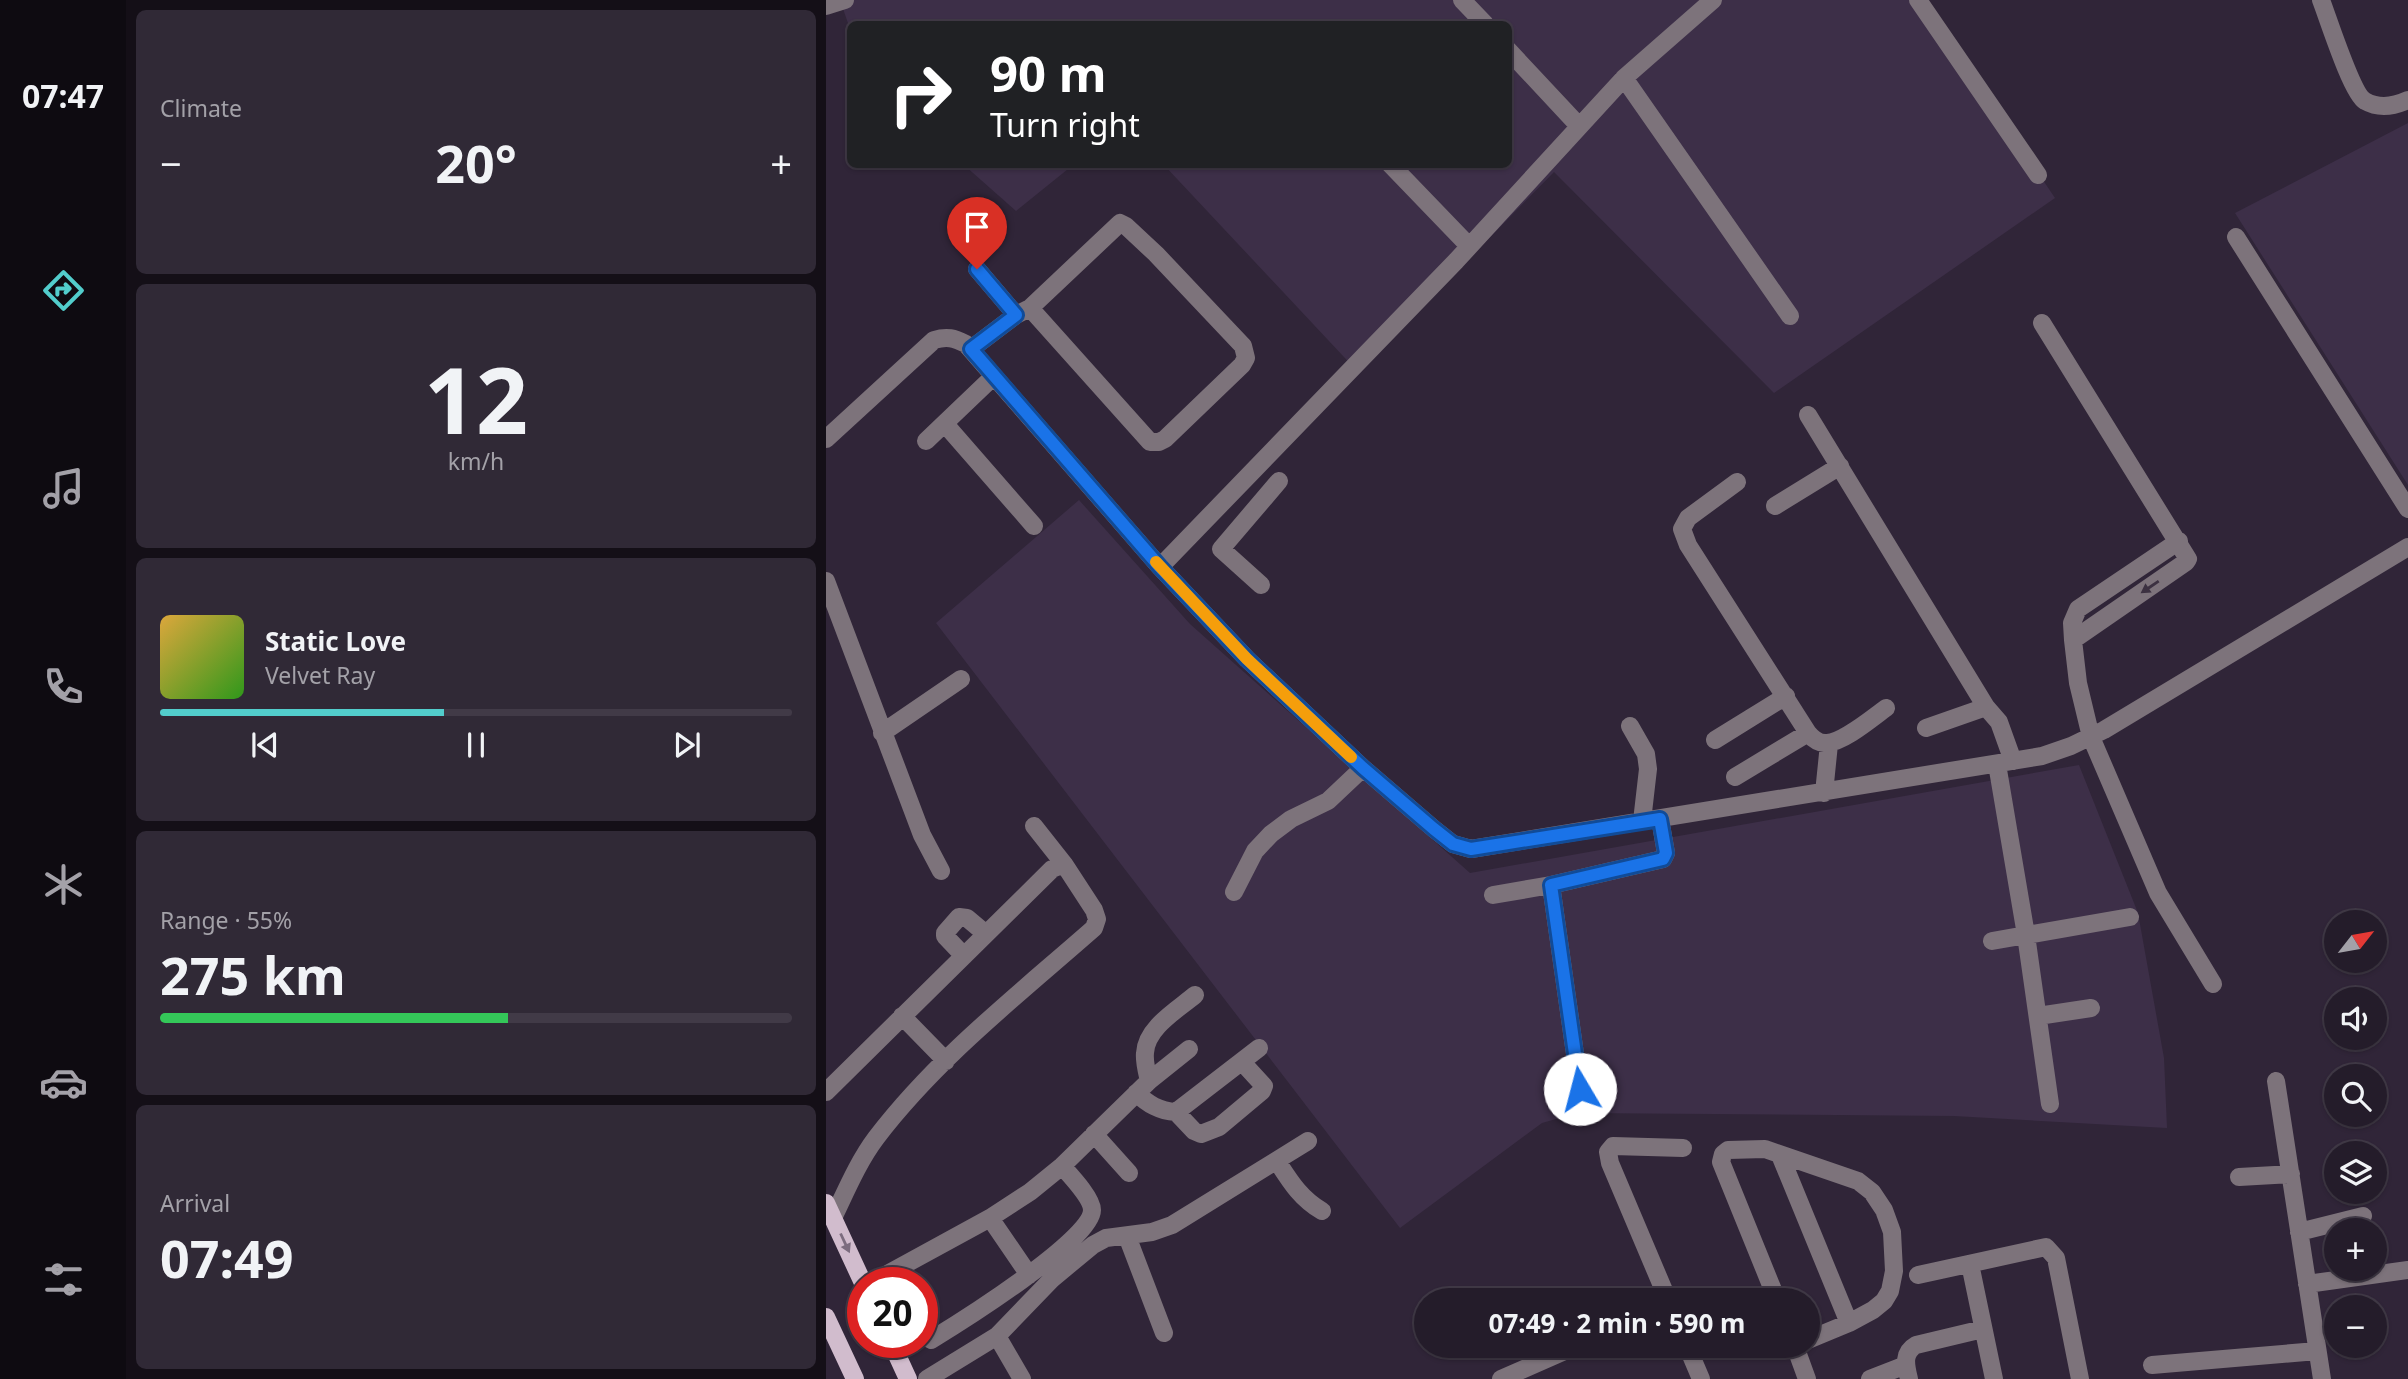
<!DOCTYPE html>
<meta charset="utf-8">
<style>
:root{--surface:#241c2a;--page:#302936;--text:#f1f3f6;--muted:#a3a1a8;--line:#413a47;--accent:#52cdcc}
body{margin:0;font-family:"Noto Sans",sans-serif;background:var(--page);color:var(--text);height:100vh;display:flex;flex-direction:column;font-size:26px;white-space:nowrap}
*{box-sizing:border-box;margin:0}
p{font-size:23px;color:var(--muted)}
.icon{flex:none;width:38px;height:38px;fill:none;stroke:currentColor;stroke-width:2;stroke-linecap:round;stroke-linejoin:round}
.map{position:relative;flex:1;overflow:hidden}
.panel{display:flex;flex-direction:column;gap:10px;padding:10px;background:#140f17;width:700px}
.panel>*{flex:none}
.top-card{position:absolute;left:21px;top:21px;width:665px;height:147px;border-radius:10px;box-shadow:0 2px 5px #0004,0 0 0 2px var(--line);background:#202124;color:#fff;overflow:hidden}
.needle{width:46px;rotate:59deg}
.controls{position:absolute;left:1498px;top:910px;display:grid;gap:14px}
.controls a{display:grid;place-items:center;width:63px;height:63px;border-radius:50%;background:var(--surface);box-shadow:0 2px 5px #0004,0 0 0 2px var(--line);font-size:35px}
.speed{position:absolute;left:21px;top:1267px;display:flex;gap:14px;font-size:35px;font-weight:700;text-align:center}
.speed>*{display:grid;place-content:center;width:91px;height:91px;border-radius:50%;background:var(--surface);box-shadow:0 2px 5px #0004,0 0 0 2px var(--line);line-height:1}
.speed .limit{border:10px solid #d22;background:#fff;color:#111}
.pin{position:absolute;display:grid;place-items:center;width:60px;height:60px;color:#fff;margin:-72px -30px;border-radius:50% 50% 50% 0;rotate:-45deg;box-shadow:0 0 7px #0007}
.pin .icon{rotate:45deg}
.me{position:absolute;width:77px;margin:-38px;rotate:352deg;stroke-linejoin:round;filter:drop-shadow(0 0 5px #0008)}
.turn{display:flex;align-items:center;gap:24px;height:147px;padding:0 28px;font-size:32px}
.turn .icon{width:91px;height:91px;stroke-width:2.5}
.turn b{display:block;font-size:49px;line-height:60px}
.big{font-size:52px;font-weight:700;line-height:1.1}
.panel .tile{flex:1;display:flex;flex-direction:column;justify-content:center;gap:10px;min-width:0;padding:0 24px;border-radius:10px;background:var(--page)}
.panel .dial{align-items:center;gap:0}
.dial b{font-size:91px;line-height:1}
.song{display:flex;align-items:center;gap:21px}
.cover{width:84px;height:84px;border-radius:10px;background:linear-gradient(135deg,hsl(40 70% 55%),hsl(110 70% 35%))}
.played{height:7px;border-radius:4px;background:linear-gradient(90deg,var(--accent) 45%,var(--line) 45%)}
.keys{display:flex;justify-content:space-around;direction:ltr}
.heat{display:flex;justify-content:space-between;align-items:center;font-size:38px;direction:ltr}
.charge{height:10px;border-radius:5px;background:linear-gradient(90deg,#34c759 55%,var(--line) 0)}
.trip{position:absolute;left:588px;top:1288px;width:406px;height:70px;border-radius:35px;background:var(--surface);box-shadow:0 2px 5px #0004,0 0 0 2px var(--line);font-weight:700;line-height:70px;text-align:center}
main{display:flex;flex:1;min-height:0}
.tabs{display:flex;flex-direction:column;width:126px;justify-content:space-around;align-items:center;background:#0e0b11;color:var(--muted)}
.tabs .icon{width:49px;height:49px}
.tabs .active{color:var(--accent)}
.tabs b{font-size:32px;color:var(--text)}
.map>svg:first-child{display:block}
</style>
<main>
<nav class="tabs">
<b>07:47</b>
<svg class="icon active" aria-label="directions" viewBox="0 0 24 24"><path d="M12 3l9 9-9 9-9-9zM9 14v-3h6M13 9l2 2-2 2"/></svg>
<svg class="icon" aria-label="music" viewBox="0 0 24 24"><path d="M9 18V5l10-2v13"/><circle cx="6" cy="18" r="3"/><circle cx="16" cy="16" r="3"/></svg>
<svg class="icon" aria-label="phone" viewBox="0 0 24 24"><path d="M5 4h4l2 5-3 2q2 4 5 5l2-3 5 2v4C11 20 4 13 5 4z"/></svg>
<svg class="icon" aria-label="climate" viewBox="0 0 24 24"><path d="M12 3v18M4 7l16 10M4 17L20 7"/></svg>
<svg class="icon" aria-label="car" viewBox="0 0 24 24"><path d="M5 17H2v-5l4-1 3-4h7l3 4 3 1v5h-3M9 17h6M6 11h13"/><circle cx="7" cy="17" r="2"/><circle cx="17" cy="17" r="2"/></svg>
<svg class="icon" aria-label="filters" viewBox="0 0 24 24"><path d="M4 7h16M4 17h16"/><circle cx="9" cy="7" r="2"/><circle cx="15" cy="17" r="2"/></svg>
</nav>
<section class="panel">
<div class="tile"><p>Climate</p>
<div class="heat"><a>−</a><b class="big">20°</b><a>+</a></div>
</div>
<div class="tile dial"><b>12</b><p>km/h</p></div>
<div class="tile">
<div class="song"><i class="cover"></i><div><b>Static Love</b><p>Velvet Ray</p></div></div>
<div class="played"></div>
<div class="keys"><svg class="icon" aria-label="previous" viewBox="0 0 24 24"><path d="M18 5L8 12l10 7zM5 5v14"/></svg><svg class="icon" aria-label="pause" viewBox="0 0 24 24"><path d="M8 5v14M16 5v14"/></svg><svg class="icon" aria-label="next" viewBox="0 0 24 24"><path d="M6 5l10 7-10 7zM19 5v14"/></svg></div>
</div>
<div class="tile"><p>Range · 55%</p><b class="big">275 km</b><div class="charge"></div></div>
<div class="tile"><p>Arrival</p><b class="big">07:49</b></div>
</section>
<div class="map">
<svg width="1582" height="1379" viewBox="0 0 1582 1379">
<rect width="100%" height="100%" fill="#302538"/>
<path fill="#3d2f48" d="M14 0H1096L1229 198 948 393 728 172 532 372 338 165 682 164V24H24V29Z
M1582 123V485L1409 213Z
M138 165H247L190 211Z
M253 500 364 624 644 873 1253 765 1312 913 1338 1058 1341 1128 1128 1116 751 1113 716 1123 574 1228 110 623Z"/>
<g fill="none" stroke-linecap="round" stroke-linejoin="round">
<path stroke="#7d737b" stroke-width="18" d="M636 0 659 24
M1092 0 1212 175
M1495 0C1502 18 1526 94 1539 101 1553 109 1569 106 1582 100
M0 6 19 0
M682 50 753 126
M798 78 964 316
M564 164 643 246
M1410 237 1582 509
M151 269 190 315
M1216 323 1362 559 1360 562 1247 640
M145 349 190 315 204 308 294 223 300 226 330 254 417 346 420 358 416 365 339 439 333 442H324L204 308
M982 415 1160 707
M119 424 208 526
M0 439 108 340C121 336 128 338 140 344L334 567 421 659 537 768 608 829 627 844 645 849 1216 756 1245 746 1278 730 1582 547
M100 441 168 376
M911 482 862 518 856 529 862 545 982 733
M949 506 1014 466
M1353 541 1252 609 1246 623 1247 640 1252 683 1265 737 1332 893 1387 984
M334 567 630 261 798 78 887 0
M0 581 96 835 115 871
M435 585 395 549 453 481
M804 726 820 754 822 769 816 821
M1100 728 1160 707 1173 722 1187 761
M56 733 135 679
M889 740 960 696
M1171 764 1200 935 1224 1104
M909 777 982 733C987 739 993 744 1001 743 1018 742 1046 718 1060 708
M998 793 1003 744
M208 826 238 864
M725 885 754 1089
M408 892 429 851 445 834 465 819 502 801 537 768
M667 895 725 885 837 859 840 853 834 819
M1166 941 1304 917
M138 956 119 936V933L133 917 141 918 160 934
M76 1016 120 1061
M1212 1016 1265 1008
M323 1081 363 1049
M1450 1081 1496 1379
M0 1092 226 869 238 864 268 910 271 919 268 928C193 994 111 1058 50 1138 32 1162 20 1191 7 1218
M310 1093C322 1104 333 1111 350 1112L433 1048
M350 1112 368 1131 375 1134 393 1127 436 1091 438 1086 416 1062
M268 1134 303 1173
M954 1155 1023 1323
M451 1161C464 1181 474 1198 496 1211
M1413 1177 1465 1174
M164 1218 203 1275
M1473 1232 1537 1216
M301 1236 338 1333
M1144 1264 1168 1379
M1092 1275 1220 1247 1230 1258 1254 1379
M45 1283 164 1218 204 1192 236 1166 323 1081C321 1072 318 1062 319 1053 320 1028 351 1010 369 995
M1481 1284 1582 1270
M842 1300 784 1163 782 1152 787 1146 857 1148
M951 1300 895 1162 897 1154 902 1150 939 1149 1032 1181 1046 1192 1058 1210 1066 1232 1068 1271 1064 1291 1058 1301 1047 1310 1023 1323 982 1340
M171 1336 196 1379
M105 1340C133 1323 266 1240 266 1210 266 1198 244 1175 236 1166
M861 1346 875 1379
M969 1346 981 1379
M1326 1365 1491 1351
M101 1379 171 1336 226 1279 267 1245 280 1238 326 1232 346 1225 482 1141
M675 1379 750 1346
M1044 1379 1080 1365
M1083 1379C1080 1366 1076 1353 1090 1345L1157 1329"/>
<path stroke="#d1bccd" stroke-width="18" d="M0 1203 37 1283
M0 1317 29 1379
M65 1342 82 1379"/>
</g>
<defs><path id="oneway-solid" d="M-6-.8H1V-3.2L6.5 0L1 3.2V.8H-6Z" transform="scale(1.75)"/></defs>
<use fill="#3c3141" href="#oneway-solid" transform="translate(1324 587) rotate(146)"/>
<use fill="#7c6c7e" href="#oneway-solid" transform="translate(19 1243) rotate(65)"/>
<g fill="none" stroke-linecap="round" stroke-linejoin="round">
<g stroke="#114b97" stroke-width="18">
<path id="route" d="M151 269 190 315 145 349 334 567 421 659 537 768 608 829 627 844 645 849 834 819 840 853 837 859 725 885 754 1089"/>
</g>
<use href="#route" stroke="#1a73e8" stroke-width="12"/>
<path stroke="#f59e0b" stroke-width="12" d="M330 562 421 659 525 757"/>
</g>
</svg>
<div class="controls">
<a><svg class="needle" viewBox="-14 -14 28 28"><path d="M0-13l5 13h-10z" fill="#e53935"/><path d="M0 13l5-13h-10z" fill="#a3a1a8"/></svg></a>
<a><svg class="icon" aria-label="sound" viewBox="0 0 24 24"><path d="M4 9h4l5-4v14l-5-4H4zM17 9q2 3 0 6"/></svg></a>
<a><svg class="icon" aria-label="search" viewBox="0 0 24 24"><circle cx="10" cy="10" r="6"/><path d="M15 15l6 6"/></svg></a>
<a><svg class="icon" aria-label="layers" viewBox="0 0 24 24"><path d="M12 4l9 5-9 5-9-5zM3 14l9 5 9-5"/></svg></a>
<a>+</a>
<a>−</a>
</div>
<div class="speed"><div class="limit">20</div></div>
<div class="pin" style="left:151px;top:269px;background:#d93025"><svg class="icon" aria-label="arrive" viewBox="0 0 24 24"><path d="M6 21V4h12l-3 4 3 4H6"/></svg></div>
<svg class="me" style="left:754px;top:1089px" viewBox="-20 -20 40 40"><circle r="19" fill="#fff"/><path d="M0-13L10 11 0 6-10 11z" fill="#1a73e8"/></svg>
<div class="trip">07:49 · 2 min · 590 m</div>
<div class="top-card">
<div class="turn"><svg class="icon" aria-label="right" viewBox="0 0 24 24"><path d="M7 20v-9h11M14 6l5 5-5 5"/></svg><div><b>90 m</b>Turn right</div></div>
</div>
</div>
</main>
